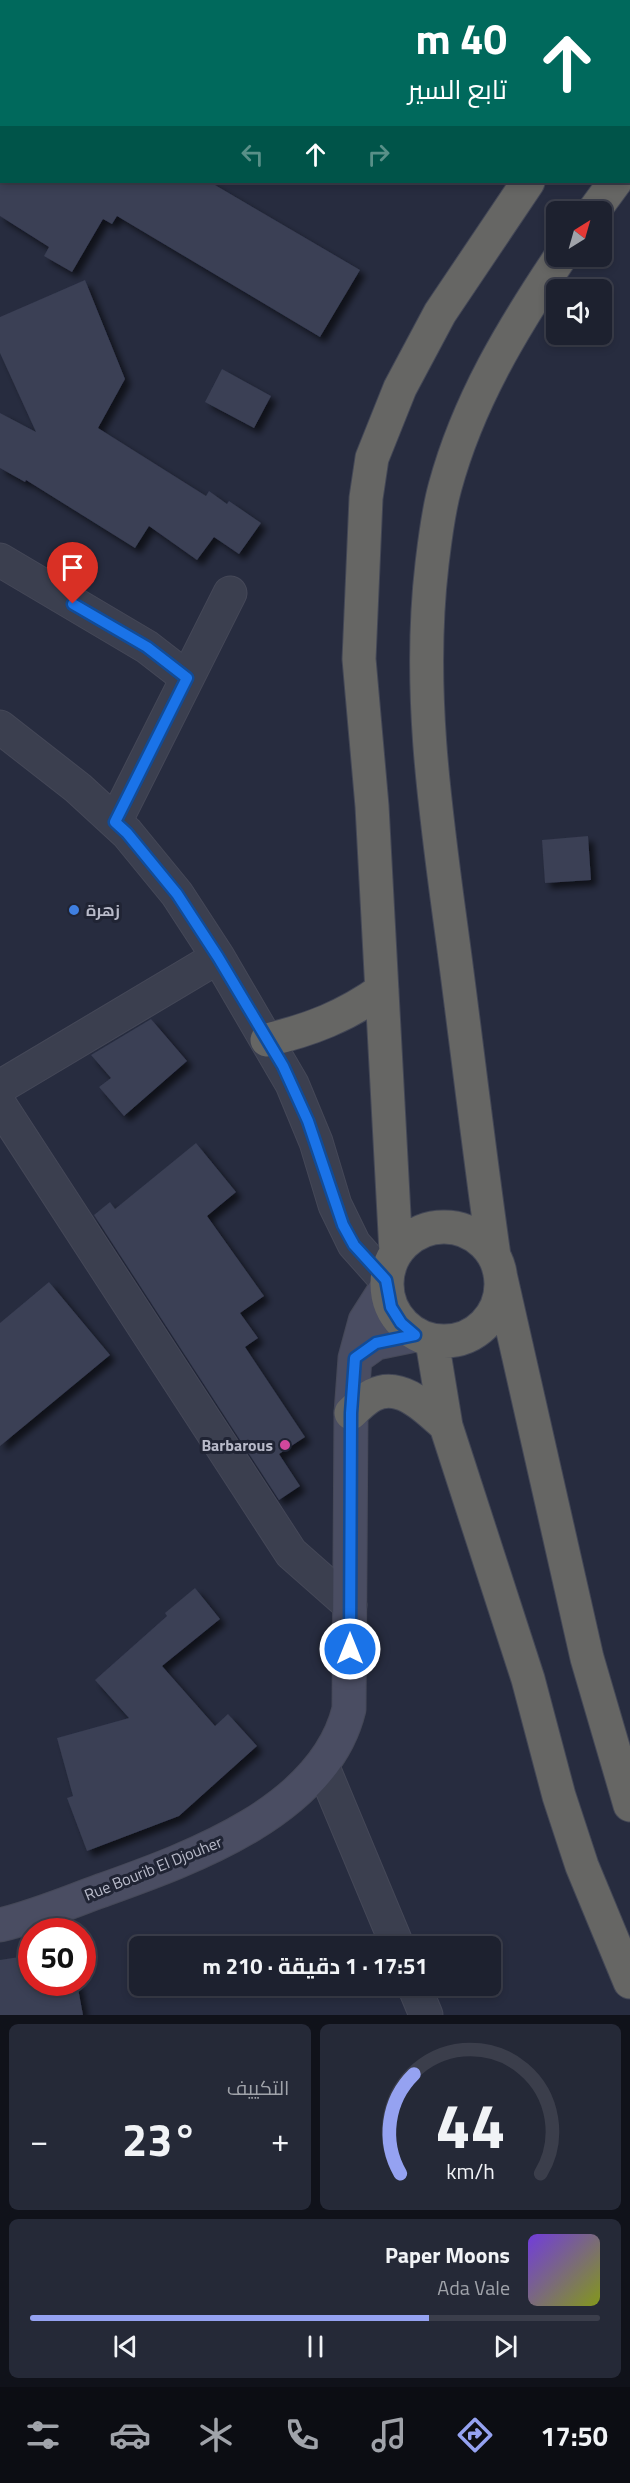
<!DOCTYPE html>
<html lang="ar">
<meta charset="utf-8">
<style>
:root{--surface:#1d212f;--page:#252937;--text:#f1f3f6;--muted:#a0a3aa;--line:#3b3e4b;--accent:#95a2f1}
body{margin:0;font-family:"Titillium Web",Cairo,sans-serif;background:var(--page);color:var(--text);direction:rtl;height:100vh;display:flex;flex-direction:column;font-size:22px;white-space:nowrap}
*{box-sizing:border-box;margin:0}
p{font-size:20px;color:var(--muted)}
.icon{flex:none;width:33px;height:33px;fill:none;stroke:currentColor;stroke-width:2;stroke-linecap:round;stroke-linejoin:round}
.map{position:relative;height:2015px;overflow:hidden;direction:ltr}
.sheet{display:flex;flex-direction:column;gap:9px;padding:9px;background:#10121a;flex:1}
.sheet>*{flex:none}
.guide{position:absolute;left:0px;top:0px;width:630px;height:183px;box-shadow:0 3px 9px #0003,0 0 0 2px var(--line);direction:rtl;background:#00695c;color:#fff;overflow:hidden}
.needle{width:39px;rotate:37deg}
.tools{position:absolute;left:546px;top:201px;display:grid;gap:12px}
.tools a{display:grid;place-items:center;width:66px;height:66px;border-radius:9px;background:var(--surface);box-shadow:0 3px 9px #0003,0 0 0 2px var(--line);font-size:30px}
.speed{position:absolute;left:18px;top:1918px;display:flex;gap:12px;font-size:30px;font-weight:700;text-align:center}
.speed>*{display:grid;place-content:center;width:78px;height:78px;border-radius:50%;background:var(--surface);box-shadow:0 3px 9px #0003,0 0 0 2px var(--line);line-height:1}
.speed .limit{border:9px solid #d22;background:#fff;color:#111}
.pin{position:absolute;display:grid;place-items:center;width:51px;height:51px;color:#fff;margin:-62px -26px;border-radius:50% 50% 50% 0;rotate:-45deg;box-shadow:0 0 6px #0007}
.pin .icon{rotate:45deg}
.me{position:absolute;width:66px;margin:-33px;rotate:0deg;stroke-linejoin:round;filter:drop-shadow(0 0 4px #0008)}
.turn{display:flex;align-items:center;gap:21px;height:126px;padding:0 24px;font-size:27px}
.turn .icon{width:78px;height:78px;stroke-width:2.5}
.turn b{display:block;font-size:42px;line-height:51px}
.lanes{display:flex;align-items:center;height:57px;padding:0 24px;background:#0003;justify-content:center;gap:30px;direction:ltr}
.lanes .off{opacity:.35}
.big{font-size:45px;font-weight:700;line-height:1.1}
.sheet .widget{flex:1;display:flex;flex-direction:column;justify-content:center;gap:9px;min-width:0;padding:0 21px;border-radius:9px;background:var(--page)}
.sheet .dial{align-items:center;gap:0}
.dial svg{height:156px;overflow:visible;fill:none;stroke:var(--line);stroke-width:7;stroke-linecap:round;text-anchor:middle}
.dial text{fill:var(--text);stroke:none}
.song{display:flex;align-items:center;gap:18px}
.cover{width:72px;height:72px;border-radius:9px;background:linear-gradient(135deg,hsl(260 70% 55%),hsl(70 70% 35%))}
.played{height:6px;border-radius:3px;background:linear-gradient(90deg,var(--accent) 70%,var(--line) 70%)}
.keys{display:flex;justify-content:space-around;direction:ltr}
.heat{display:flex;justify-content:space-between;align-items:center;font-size:33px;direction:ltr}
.sheet .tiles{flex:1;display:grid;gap:9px;grid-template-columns:1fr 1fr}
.widget:last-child{grid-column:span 2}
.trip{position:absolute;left:129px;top:1936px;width:372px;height:60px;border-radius:9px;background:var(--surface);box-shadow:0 3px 9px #0003,0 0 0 2px var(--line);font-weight:700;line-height:60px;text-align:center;direction:rtl}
.tab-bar{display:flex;height:96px;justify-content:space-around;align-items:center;background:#0c0d13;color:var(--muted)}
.tab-bar .icon{width:42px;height:42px}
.tab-bar .active{color:var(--accent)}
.tab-bar b{font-size:27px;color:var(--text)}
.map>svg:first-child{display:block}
</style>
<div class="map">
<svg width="630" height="2015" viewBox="0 0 630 2015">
<defs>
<filter id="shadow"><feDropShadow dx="5.5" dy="5.5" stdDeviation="3" flood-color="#0009"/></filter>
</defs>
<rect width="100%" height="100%" fill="#272c3f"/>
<path fill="#3a3f54" filter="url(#shadow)" d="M0 182H210L360 270 320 337 117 216 112 224 103 219 72 272 44 256 49 247 0 216Z
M85 280 125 379 98 428 206 496 209 491 227 504 229 501 261 523 239 554 214 537 197 560 149 526 135 548 26 480 25 482 0 468V413L36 432 0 353V317Z
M222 369 271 396 254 428 205 402Z
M588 836 591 880 545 883 542 840Z
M151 1019 187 1061 124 1116 99 1087 111 1078 91 1055Z
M196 1143 236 1192 207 1216 264 1296 240 1313 258 1338 245 1347 305 1437 279 1454 300 1486 279 1500 94 1215 110 1202 115 1209Z
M49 1282 110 1355 0 1446V1323Z
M195 1588 220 1619 162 1666 215 1726 228 1714 257 1746 179 1816 87 1851 67 1798 73 1796 57 1738 129 1718 95 1680 167 1616 165 1613Z
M32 1955V1983H77L83 2015H0V1960Z"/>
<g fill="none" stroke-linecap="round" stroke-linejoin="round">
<g stroke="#454858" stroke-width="35">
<path id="minor" d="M0 560 147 647 187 678
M0 727 78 788 127 833 177 894 218 957 292 1084 316 1142 335 1205 354 1244 386 1280
M115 822 230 593
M0 1087 218 957
M0 1105 291 1553 350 1605
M322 1765 398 1947
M414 1986 426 2015"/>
</g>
<g stroke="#454858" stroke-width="35">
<path id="secondary" d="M355 1358 376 1343 415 1335
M0 1925C34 1917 67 1903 100 1891 189 1859 324 1812 349 1709L351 1413 355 1358 365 1321 386 1288"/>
</g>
<g stroke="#434756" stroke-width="35">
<path id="trunk" d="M628 60 630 58
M593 212 615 182
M267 1040C310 1030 346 1016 382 990
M387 1284a57 57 0 1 1 114 0a57 57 0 1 1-114 0Z
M396 1252 372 806 359 659 366 498 372 458 400 388 440 313 528 182
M494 1256C479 1151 467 1047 453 942 436 816 417 691 432 564 435 539 438 512 445 487 468 402 512 329 561 256
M500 1274 587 1658 630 1805
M432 1341 446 1426 528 1679 559 1796 582 1866 630 1982
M351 1413C357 1407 365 1399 373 1395 401 1381 427 1409 446 1426"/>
</g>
<use href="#minor" stroke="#3b3f4f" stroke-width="33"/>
<use href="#secondary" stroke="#4a4d62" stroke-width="33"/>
<use href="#trunk" stroke="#666664" stroke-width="33"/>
</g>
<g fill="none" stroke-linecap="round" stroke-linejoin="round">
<g stroke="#114b97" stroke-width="15">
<path id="route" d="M73 604 147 647 187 678 115 822 127 833 177 894 218 957 283 1066 308 1121 343 1225 354 1245 386 1280 391 1307 401 1323 415 1335 376 1343 355 1358 351 1413 350 1649"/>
</g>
<use href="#route" stroke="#1a73e8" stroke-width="10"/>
</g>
<circle fill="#3f7fe0" stroke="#202434" stroke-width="2" cx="74" cy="910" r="6"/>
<circle fill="#d1479c" stroke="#202434" stroke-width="2" cx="285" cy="1445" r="6"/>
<g text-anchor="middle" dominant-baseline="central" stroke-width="6" stroke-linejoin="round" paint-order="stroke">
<g font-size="16" font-weight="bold" fill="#b8bac9" stroke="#202434" text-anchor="start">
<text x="86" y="910">زهرة</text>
<text x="273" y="1445" text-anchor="end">Barbarous</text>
</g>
<g font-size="16" fill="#b8bac9" stroke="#202434">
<text transform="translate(153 1868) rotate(-22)">Rue Bourib El Djouher</text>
</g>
</g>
</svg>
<div class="tools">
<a><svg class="needle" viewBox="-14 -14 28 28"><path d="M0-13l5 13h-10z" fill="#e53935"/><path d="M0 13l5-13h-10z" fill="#a0a3aa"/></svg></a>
<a><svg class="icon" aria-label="sound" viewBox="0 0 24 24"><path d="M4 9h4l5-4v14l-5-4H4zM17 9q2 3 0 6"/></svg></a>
</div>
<div class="speed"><div class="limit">50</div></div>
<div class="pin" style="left:73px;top:604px;background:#d93025"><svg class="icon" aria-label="arrive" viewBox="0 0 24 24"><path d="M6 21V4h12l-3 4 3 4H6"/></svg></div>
<svg class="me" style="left:350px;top:1649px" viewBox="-20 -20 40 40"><circle r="17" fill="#1a73e8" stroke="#fff" stroke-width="3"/><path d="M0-11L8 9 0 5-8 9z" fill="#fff"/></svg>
<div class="trip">17:51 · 1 دقيقة · 210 m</div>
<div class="guide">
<div class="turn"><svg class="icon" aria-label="ahead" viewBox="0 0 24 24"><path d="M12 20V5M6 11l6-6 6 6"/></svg><div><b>40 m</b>تابع السير</div></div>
<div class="lanes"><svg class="icon off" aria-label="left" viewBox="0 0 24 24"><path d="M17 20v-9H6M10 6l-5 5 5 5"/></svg><svg class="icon" aria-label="ahead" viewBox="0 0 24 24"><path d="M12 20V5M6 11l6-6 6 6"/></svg><svg class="icon off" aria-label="right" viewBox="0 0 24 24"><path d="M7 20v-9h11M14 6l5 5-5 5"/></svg></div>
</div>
</div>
<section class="sheet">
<div class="tiles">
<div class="widget dial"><svg viewBox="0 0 100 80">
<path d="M14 69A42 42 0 1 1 86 69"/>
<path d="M14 69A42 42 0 0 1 21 18" stroke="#95a2f1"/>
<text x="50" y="56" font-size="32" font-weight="700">44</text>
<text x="50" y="72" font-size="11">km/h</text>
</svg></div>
<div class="widget"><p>التكييف</p>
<div class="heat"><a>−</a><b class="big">23°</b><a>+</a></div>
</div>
<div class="widget">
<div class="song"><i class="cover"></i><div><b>Paper Moons</b><p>Ada Vale</p></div></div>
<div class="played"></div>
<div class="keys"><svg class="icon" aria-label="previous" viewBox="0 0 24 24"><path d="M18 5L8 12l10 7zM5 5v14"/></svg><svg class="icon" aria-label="pause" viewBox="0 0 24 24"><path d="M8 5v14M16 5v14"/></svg><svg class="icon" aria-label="next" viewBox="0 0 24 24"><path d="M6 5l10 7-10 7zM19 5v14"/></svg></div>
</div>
</div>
</section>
<nav class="tab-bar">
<b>17:50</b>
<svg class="icon active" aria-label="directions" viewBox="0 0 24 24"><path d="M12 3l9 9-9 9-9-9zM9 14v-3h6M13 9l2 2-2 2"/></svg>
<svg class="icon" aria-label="music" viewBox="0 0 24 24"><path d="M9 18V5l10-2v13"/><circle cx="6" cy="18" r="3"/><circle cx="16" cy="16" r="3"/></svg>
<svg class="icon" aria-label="phone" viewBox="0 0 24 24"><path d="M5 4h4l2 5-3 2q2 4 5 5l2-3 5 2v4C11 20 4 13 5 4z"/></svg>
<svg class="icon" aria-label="climate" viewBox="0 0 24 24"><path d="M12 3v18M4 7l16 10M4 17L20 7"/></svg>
<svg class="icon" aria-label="car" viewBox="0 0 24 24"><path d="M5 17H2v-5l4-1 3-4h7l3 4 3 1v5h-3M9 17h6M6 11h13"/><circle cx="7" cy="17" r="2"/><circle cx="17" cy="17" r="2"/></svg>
<svg class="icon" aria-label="filters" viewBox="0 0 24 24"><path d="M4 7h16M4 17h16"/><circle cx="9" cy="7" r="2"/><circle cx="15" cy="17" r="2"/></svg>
</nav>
